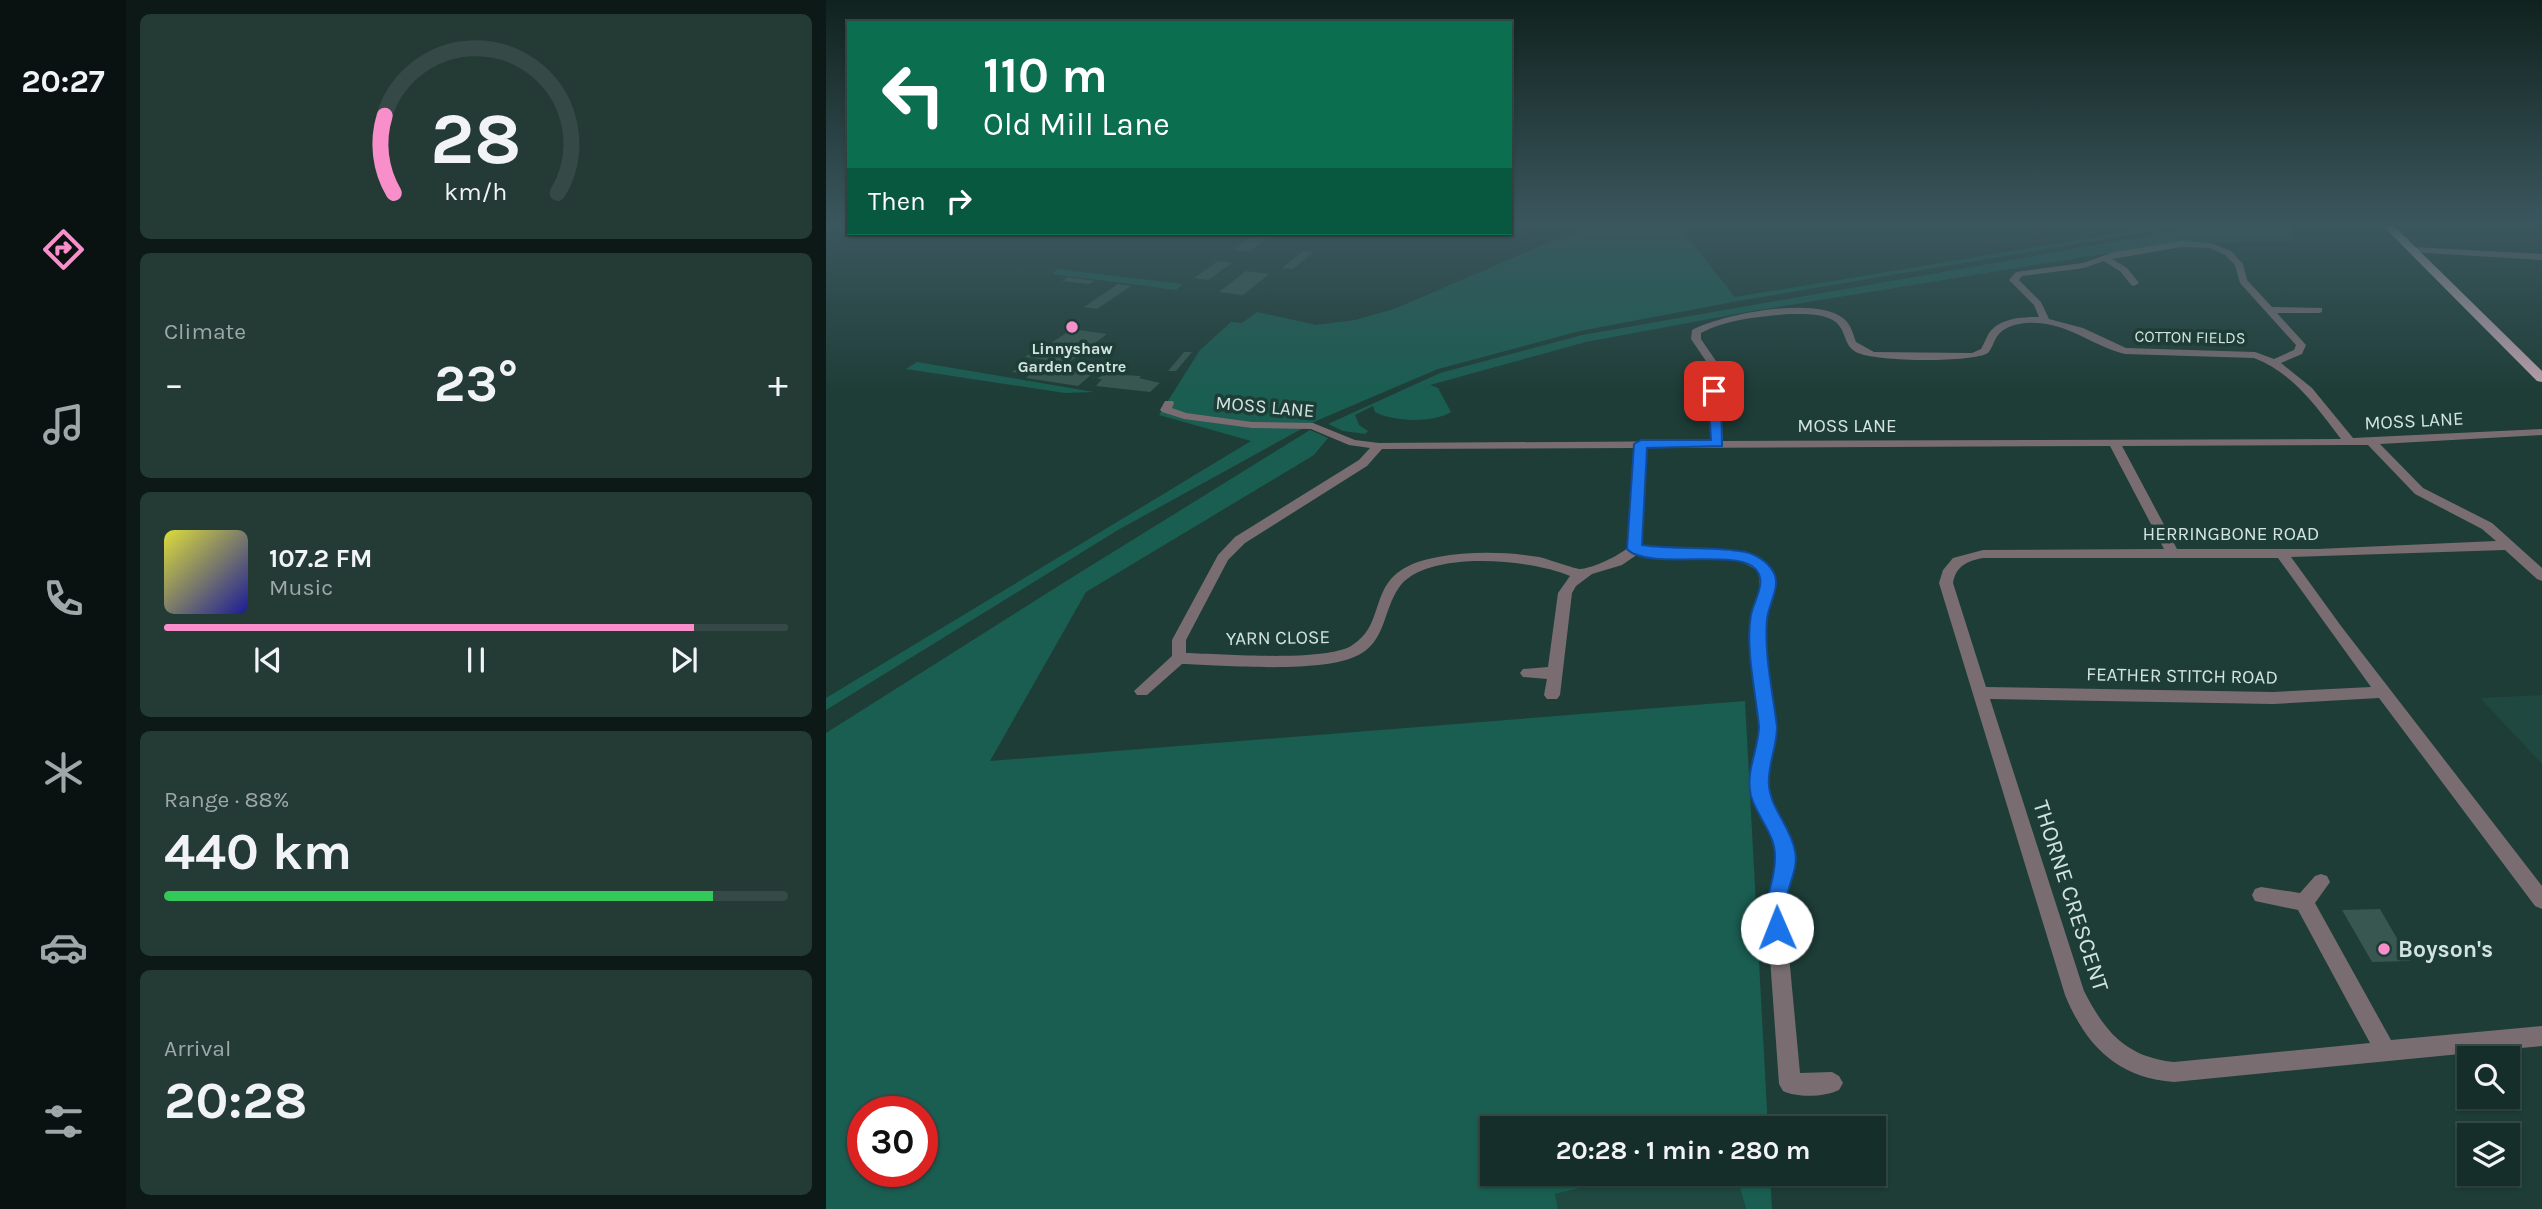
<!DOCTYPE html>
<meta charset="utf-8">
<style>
:root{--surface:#162e29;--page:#233a35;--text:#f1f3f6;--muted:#9ea8a8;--line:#354a46;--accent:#f98fca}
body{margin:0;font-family:Karla,sans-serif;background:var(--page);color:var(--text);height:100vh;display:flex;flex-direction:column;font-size:26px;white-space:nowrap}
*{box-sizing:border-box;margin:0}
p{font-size:23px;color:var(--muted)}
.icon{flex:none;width:38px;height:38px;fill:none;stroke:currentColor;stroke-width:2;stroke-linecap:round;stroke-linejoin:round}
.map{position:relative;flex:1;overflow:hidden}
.panel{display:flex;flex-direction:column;gap:14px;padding:14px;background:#0c1917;width:700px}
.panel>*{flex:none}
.hud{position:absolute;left:21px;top:21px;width:665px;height:214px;border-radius:0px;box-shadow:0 2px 5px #0004,0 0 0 2px var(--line);background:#0b6e4f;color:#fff;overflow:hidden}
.tools{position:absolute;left:1631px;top:1046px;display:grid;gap:14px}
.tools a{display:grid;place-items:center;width:63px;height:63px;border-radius:0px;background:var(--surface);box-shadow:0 2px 5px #0004,0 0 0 2px var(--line);font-size:35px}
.speed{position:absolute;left:21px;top:1096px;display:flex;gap:14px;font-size:35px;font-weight:700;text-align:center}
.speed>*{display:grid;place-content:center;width:91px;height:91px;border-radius:50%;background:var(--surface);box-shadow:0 2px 5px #0004,0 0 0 2px var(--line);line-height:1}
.speed .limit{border:10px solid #d22;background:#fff;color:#111}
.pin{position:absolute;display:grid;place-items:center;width:60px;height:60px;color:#fff;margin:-30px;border-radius:14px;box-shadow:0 4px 10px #0006}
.me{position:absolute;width:77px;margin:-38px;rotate:359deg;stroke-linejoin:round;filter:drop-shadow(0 0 5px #0008)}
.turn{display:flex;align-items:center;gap:24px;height:147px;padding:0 21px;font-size:32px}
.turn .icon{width:91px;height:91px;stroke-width:2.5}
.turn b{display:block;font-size:49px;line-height:60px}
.then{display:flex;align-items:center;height:66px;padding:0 21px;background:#0003;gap:14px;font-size:26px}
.big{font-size:52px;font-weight:700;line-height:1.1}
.panel .card{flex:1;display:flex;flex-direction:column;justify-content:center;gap:10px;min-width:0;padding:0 24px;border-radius:10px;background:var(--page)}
.panel .dial{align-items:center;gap:0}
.dial svg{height:182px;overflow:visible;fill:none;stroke:var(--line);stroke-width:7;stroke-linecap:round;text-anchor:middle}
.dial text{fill:var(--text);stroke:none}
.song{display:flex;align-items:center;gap:21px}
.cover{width:84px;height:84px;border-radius:10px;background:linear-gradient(135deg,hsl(60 70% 55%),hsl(240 70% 35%))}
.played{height:7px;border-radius:4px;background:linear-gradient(90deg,var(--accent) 85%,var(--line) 85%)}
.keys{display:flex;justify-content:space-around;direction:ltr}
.heat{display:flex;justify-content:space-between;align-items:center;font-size:38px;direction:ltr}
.charge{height:10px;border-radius:5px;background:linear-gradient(90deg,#34c759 88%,var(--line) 0)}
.trip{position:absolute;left:654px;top:1116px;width:406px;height:70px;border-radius:0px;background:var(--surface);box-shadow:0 2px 5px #0004,0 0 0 2px var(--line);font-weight:700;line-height:70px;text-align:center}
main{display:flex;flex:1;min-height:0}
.tab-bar{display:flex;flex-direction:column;width:126px;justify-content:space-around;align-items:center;background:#091210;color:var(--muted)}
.tab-bar .icon{width:49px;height:49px}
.tab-bar .on{color:var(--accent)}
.tab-bar b{font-size:32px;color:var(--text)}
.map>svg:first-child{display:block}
</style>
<main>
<nav class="tab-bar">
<b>20:27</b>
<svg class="icon on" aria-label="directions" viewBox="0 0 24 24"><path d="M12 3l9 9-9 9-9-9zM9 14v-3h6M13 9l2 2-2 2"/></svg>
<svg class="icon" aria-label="music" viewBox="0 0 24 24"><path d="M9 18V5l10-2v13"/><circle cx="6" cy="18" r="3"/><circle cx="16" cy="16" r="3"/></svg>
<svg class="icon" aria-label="phone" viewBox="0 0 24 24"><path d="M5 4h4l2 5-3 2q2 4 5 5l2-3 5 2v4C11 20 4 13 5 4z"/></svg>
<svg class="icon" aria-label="climate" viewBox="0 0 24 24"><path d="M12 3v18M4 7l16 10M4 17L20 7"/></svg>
<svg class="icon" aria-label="car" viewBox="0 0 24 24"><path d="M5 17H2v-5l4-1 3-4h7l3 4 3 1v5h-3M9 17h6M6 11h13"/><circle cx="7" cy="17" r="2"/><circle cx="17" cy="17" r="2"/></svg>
<svg class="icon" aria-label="filters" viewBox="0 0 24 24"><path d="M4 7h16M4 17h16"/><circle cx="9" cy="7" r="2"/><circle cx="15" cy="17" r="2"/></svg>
</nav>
<section class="panel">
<div class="card dial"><svg viewBox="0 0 100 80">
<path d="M14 69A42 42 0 1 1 86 69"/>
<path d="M14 69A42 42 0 0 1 10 35" stroke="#f98fca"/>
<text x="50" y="56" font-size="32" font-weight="700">28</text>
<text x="50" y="72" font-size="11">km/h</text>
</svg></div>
<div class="card"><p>Climate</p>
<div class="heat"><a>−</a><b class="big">23°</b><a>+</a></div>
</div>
<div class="card">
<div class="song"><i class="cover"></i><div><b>107.2 FM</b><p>Music</p></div></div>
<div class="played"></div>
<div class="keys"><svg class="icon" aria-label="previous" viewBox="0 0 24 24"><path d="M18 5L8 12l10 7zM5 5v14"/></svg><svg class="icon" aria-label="pause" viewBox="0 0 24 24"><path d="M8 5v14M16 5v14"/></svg><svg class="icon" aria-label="next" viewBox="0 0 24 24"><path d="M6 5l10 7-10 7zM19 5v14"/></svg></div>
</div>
<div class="card"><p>Range · 88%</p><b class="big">440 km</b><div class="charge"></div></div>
<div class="card"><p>Arrival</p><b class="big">20:28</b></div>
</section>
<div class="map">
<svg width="1716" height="1209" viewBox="0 0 1716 1209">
<rect width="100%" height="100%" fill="#1e3d37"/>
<path fill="#1e4840" d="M1716 695V764L1654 698Z
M812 1174H910L920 1209H732L729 1194Z"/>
<path fill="#1a5d51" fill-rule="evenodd" d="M774 225H852L909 297 1344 225H1363L912 301 754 331 612 369 490 421 292 530 0 710V698L425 441 333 415 374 350 405 322 416 323 431 312 490 325 529 320 568 309 715 246Z
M1385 225H1464L1467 241 1351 242 921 312 760 342 604 385 612 388 625 412C608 423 567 422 549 412L547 406 529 415 533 425 542 431 539 434 517 431 502 424 614 373 756 335Z
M231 269 357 284 350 290 226 274Z
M91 362 268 392 239 393 80 369Z
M484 430 502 438 488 455 260 592 164 761 919 701 942 1129H667V1174H812L729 1194 732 1209H0V733L237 583ZM37 1111H96V1171H37Z
M910 1174H944L946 1209H920Z"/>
<path fill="#385750" d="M430 234 443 236 422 252 408 250Z
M477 251 488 252 467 269 456 268Z
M392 261 406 263 382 280 368 278Z
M420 271 443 274 417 295 393 292Z
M242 277 269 281 263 284 236 281Z
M292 284 305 286 271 309 258 307Z
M246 329 281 334 242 363 199 357 208 351 212 352Z
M358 352H366L350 371H342Z
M199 362 255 369 250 373 265 375 252 386 200 378 205 374 186 372Z
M278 374 315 376 313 378 334 383 324 392 270 386 276 379H271Z
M1554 909 1584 961 1546 962 1516 910Z"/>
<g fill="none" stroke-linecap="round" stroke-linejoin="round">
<path fill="#796d72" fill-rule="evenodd" d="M1355 241 1385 243 1405 251 1417 264 1421 280 1446 307 1496 308V312L1493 313H1451L1480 345 1476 354 1455 363 1486 388 1527 438 1716 429V435L1554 444 1597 488 1666 523 1716 568V581L1711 579 1679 550 1465 557 1515 626 1716 886V909L1709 906 1553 698 1447 704 1164 699 1258 991C1279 1032 1300 1057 1348 1062L1544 1043 1472 910 1429 901 1426 895 1429 889 1435 887 1474 893 1489 876 1495 874 1501 876 1504 882 1489 903 1565 1040 1716 1026V1046L1348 1082C1292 1078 1260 1046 1239 995L1113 583 1117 570 1127 558 1157 550 1338 549 1284 446 821 448 816 546 844 550 914 552 942 564 950 584 940 615 939 632 950 743 941 769V784L943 797 965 838 969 852V866L958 902 974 1073 1006 1072 1013 1076 1017 1083 1013 1090C999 1097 971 1098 957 1091L953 1084 940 902 951 866V852L948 839 927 798 925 784V769L934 743V727L925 632C926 608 939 592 931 570L912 560 844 558 812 554 796 565 766 574 750 586 746 593 734 695 731 699H721L718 695 721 679 697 677 694 673 697 669 722 667 732 593 744 576C706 559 597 549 572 589 558 610 559 639 536 653 502 675 399 665 356 664L321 695H311L308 691 346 656V640L392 555 409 537 533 460 544 448 523 445 485 429 426 428 358 419 336 412 334 410 339 401H347L348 403 346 408 360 413 426 422 487 423 529 440 553 443 885 441 882 364 865 339 866 330C897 314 988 296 1017 318 1025 324 1027 334 1030 342L1048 352 1146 353 1155 349C1158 344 1160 338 1163 333 1174 318 1196 317 1213 317L1208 305 1183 280 1190 272 1257 263 1288 252ZM1355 247 1384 248 1399 255 1409 265 1414 283 1470 345 1468 350 1448 359 1429 352 1300 348 1257 328 1223 319 1215 302 1193 280 1196 276 1258 268 1278 261 1295 272 1305 285 1308 286 1313 283 1301 268 1286 259ZM962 314C979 314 1008 312 1016 330 1020 339 1021 347 1030 352 1047 362 1146 363 1162 353 1167 347 1168 339 1173 334 1179 327 1190 324 1199 323 1240 320 1263 345 1299 354L1428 358C1467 373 1490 406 1515 439L897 441 892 364 875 339V333C902 319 933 317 962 314ZM1524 445H1542L1589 494 1656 529 1670 541 1491 549H1351L1296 446ZM809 448 803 547C792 556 768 568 754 569 749 569 722 559 713 557 681 552 645 551 612 557 533 571 567 621 525 646 497 662 397 654 360 653V640L402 560 419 543 541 466 556 449ZM1157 558H1452L1545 687 1447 692 1160 687 1127 583C1130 566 1141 561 1157 558Z
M1587 247 1716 254V260L1584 252V248Z"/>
<path fill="#baa1ad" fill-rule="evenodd" d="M1556 225H1567L1716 371V382L1711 381Z"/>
</g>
<linearGradient id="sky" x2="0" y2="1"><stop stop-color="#10221e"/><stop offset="0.57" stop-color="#3b575e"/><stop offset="1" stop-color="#3b575e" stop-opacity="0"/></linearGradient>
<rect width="1716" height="394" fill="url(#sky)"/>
<path fill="#1a73e8" stroke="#114b97" stroke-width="2" d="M888 387 895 391 896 446 821 448 816 545C849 550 881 546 913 551 927 552 942 561 948 573 955 587 942 605 941 620 938 655 947 693 951 727 951 748 941 766 943 786 945 809 965 827 969 851 973 870 961 885 960 903 960 915 964 924 959 935L951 938 944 935C932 907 950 884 949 856 949 834 931 817 925 796 919 772 932 751 933 727 930 694 919 648 925 615 928 599 944 579 926 566 903 550 820 570 801 549L808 444 815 440H885L882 391Z"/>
<g fill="#f98fca" stroke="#1e3d37" stroke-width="2.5">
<circle cx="246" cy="327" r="7"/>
<circle cx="1558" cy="949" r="7"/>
</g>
<g text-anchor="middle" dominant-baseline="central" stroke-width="7" stroke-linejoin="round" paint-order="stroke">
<g font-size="16" fill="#d3e4e0" stroke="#1e3d37">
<text transform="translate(1364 337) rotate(1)">COTTON FIELDS</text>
</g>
<g font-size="16" font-weight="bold" fill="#d3e4e0" stroke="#1e3d37">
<text x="246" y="348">Linnyshaw<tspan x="246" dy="18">Garden Centre</tspan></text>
</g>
<g font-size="19" fill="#d3e4e0" stroke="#1e3d37">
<text transform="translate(439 407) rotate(5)">MOSS LANE</text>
<text transform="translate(1588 421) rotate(-3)">MOSS LANE</text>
<text x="1021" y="426">MOSS LANE</text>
<text x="1405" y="534">HERRINGBONE ROAD</text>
<text transform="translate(452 638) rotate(-1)">YARN CLOSE</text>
<text transform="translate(1356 676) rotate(1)">FEATHER STITCH ROAD</text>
</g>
<g font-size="23" fill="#d3e4e0" stroke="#1e3d37">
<text transform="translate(1245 896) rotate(72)">THORNE CRESCENT</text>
</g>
<g font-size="23" font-weight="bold" fill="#d3e4e0" stroke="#1e3d37" text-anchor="start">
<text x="1572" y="949">Boyson's</text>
</g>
</g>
</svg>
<div class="tools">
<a><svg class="icon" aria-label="search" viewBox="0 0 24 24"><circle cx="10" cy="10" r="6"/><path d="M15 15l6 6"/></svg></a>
<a><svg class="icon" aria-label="layers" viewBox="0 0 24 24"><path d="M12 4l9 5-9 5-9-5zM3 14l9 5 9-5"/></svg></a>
</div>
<div class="speed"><div class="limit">30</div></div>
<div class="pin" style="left:888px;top:391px;background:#d93025"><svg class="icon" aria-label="arrive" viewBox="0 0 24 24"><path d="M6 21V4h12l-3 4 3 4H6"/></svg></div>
<svg class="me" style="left:951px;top:928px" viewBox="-20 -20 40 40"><circle r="19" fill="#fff"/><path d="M0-13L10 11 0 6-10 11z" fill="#1a73e8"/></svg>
<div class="trip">20:28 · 1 min · 280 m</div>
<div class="hud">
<div class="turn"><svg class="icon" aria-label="left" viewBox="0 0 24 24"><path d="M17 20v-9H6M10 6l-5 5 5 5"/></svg><div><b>110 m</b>Old Mill Lane</div></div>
<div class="then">Then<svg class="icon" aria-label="right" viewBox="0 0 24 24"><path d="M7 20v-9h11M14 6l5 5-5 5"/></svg></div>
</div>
</div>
</main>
